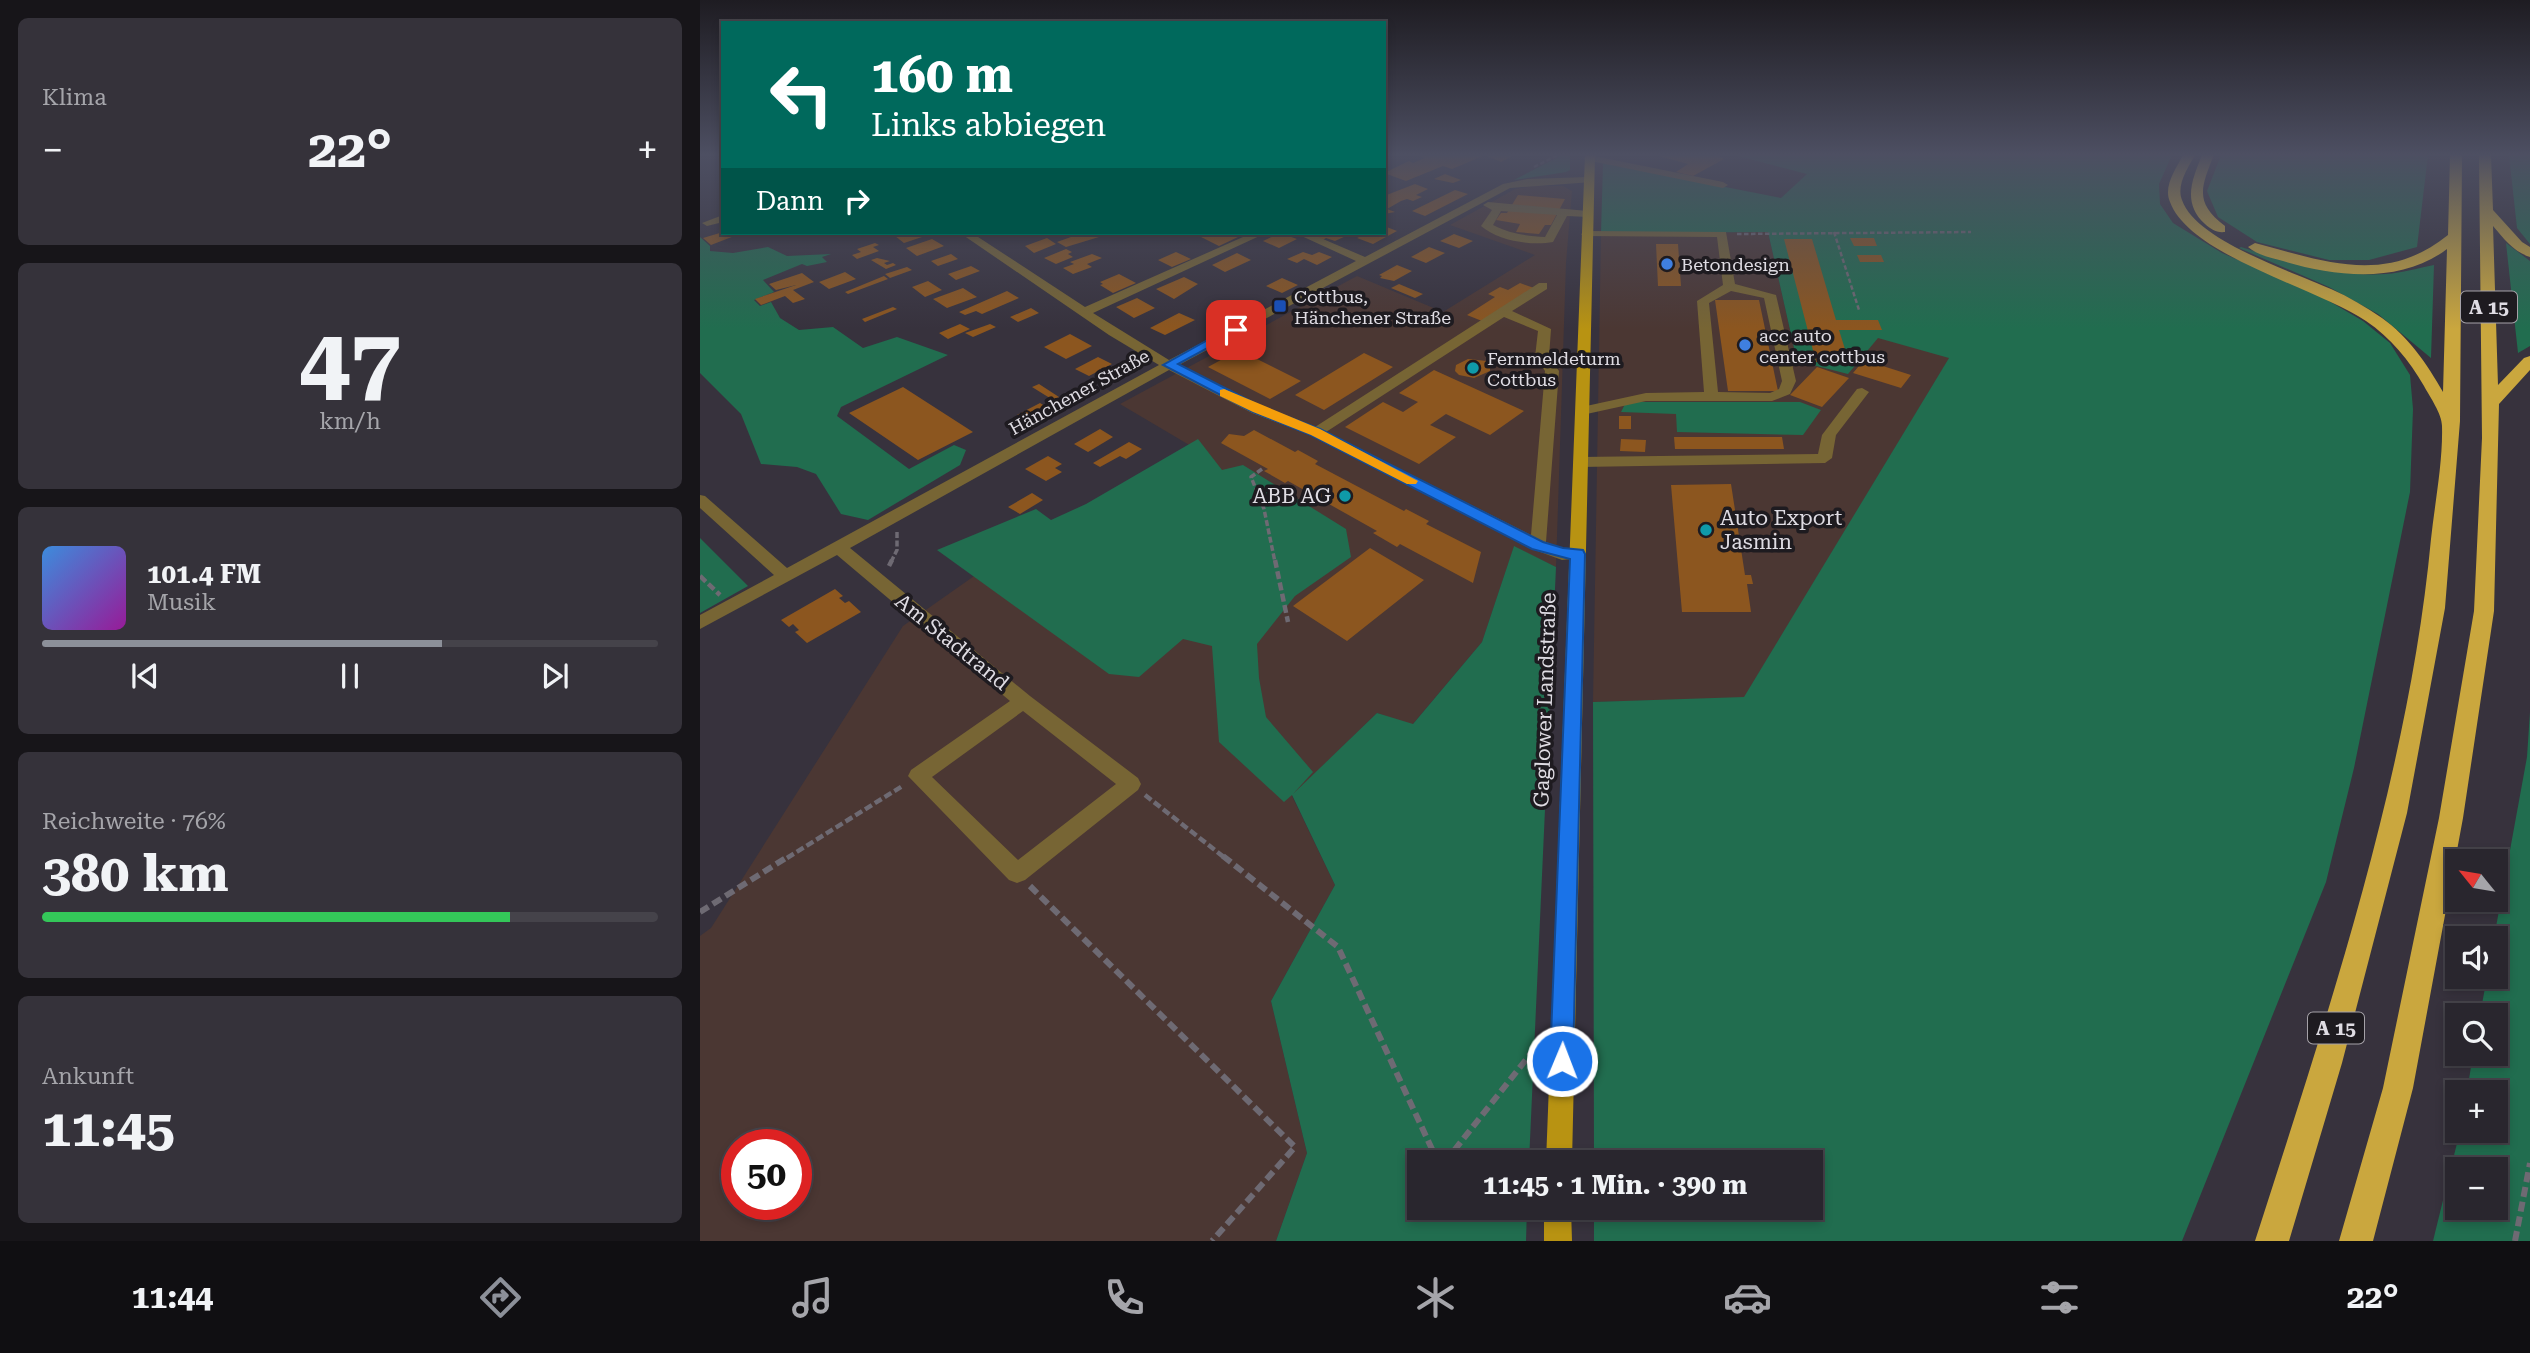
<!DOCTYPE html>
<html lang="de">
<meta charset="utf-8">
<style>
:root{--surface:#29262e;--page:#35323a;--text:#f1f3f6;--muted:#a5a5aa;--line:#45434a;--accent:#8c9099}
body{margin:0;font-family:"Roboto Serif",serif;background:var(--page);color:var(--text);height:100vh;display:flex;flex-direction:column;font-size:26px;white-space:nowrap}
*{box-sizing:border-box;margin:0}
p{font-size:23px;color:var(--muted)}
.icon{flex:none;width:38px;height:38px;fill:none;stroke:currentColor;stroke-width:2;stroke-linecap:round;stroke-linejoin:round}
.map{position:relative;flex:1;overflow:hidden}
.sheet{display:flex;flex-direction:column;gap:18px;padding:18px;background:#171519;width:700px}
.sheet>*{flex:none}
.hud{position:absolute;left:21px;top:21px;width:665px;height:214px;border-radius:0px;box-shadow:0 4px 10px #0003,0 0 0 2px var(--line);background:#00695c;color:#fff;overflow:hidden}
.needle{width:46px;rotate:300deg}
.fabs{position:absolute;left:1745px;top:849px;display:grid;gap:14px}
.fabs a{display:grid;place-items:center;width:63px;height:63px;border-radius:0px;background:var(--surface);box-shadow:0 4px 10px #0003,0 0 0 2px var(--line);font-size:35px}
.speed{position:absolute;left:21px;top:1129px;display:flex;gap:14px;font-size:35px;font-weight:700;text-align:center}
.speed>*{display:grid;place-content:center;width:91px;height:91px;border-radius:50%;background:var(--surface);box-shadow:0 4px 10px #0003,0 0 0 2px var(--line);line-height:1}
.speed .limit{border:10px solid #d22;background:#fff;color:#111}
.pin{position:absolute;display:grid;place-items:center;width:60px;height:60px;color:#fff;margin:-30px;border-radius:14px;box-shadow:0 4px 10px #0006}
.me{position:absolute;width:77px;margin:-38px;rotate:1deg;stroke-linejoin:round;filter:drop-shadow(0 0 5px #0008)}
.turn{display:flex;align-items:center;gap:24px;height:147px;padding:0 35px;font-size:32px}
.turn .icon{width:91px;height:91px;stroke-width:2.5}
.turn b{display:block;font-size:49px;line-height:60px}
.then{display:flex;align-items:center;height:66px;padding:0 35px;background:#0003;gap:14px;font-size:26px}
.big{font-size:52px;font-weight:700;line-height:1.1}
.sheet .widget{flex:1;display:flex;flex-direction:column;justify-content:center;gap:10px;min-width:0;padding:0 24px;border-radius:10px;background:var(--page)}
.sheet .dial{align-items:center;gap:0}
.dial b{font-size:91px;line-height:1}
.song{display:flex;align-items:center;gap:21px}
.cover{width:84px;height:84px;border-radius:10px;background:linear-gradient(135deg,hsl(210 70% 55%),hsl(300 70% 35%))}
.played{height:7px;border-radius:4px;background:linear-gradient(90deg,var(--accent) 65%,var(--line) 65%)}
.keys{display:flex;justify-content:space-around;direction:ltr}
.heat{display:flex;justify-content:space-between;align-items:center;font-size:38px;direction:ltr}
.charge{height:10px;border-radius:5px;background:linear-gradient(90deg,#34c759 76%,var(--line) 0)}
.trip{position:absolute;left:707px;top:1150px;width:416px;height:70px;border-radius:0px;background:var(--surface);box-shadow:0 4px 10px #0003,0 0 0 2px var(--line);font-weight:700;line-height:70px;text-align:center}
.menu{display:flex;height:112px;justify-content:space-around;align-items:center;background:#100f12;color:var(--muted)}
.menu .icon{width:49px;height:49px}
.menu .active{color:var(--accent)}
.menu b{font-size:32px;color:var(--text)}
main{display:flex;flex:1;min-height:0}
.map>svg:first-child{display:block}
</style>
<main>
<section class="sheet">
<div class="widget"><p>Klima</p>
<div class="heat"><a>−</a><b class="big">22°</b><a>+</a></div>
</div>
<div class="widget dial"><b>47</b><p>km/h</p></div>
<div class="widget">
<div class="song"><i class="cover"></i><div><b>101.4 FM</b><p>Musik</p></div></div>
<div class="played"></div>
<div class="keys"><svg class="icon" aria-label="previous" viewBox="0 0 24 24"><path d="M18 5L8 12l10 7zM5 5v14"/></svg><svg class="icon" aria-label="pause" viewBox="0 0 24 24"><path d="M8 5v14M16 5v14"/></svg><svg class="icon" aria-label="next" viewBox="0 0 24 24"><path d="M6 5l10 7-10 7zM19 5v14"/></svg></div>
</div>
<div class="widget"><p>Reichweite · 76%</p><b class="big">380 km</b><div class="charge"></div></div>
<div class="widget"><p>Ankunft</p><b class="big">11:45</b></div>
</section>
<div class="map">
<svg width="1830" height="1241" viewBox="0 0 1830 1241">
<rect width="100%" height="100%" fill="#37323d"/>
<path fill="#4b3733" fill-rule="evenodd" d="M833 186H863L872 191 866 263 856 567 814 547 782 642 712 725 677 713 592 796 635 885 571 1001 607 1153 576 1241H0V936L11 928 203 626 277 574 491 446 420 404 657 276 743 312 835 255 750 225 815 189ZM37 1144H96V1204H37Z
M1068 232 1097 361 1118 365 1178 337 1250 357 1044 698 893 702 901 233Z"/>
<path fill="#216d4f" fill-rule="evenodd" d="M862 155H870V170L866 172 814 180Z
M1034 155H1472L1459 184 1460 204 1473 223 1522 253 1617 294 1663 321 1690 343 1710 375 1713 409 1710 492 1654 768 1626 882 1482 1241H894V1208H1111V1162H894L893 702 1044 697 1249 358 1178 338 1148 374 1097 361 1068 232 901 233 903 163 1081 198 1107 174Z
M1521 155H1728L1717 247 1669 260H1629L1557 242 1518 217 1507 191Z
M1809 155H1830V244L1817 228Z
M0 237 10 246V251L33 253 68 247 87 256 131 254 122 257 127 262 107 266 102 264 63 280 74 292 54 300 60 306 71 302 80 318 99 330 133 327 163 348 197 337 248 355 141 407 137 416 209 469 254 445 266 450 260 465 168 520 141 514 116 474 97 467 61 464 41 414 0 373Z
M1806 243 1830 261V346L1818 353Z
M1541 247C1588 262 1636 277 1686 274 1702 273 1718 268 1734 265L1731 358 1678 314 1629 287 1539 248Z
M926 402H1100L1121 410 1103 435 977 432 976 414 921 412Z
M498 439 522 470 543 465 646 529 651 557 595 596 557 644 559 678 566 717 613 772 593 794 677 713 713 724 782 642 814 546 856 567 829 1162H719V1208H827L826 1241H576L607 1153 571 1001 635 885 592 795 584 802 519 742 512 646 483 639 439 677 409 674 237 550 336 509 351 520 386 504Z
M0 538 48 586 0 613Z
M1830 712V1241H1733L1760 1131 1796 1130V1092H1767L1773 1054H1796V1015H1780L1787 977 1796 976 1794 938 1827 757ZM1757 1169H1796V1208H1757Z"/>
<path fill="#8c561f" d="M718 155H814L801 162 785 155 752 169 743 166 706 181 684 173 709 161 713 163 725 158Z
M955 155H1017L1024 159 993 176 976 172 988 164Z
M745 174 761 180 753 183 734 179Z
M715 184 728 189 716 195 722 197 713 201 707 199 701 201 687 209 695 212 684 214V196Z
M755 190 768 194 725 216 712 211Z
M818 195 865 199 851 225H845L839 234 816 232 820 224 796 220 801 213H807Z
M684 226 697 231 673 244 657 238 667 233H684Z
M23 232 42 233 11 245 3 238Z
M204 233H225L228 235 204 243 195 236Z
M382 233 399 237 366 247 357 242Z
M511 233H529L538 237 519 246 501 237Z
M580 233 597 239 579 248 563 241Z
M613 233H639L646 236 635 241 626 238 621 241 608 235Z
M754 234 773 241 759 248 740 241Z
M347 238 356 244 334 253 325 246Z
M1150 238H1174L1177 246H1154Z
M232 239 244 246 217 256 206 248Z
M1084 239H1112L1136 320H1178L1182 330H1139L1149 362H1116Z
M175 243 179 245 173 247 179 251 157 259 152 255 161 252 157 249Z
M956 244H978L981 286H958Z
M729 247 745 253 726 263 711 257Z
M366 249 372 252 368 254 373 257 356 264 344 258Z
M476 252 491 259 472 267 458 260Z
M603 252 612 255 619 252 632 257 617 265 604 259 597 263 587 259Z
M537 253 551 260 525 272 512 265Z
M251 254 258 259 238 266 231 261Z
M392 254 402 258 387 264 392 267 373 274 363 268 374 264 370 262Z
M1157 255H1181L1184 262H1160Z
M177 258 190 261 184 263 187 265 193 263 196 265 186 269 171 260Z
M697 265 712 271 694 281 680 278 682 276 679 275Z
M271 266 280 271 256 280 248 274Z
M207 267 212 270 190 278 185 274Z
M145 272 156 279 129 289 119 282Z
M102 273 114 282 93 290 105 299 93 303 85 296 61 305 55 299 96 285 76 290 69 284Z
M419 274 436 283 413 293 400 285 403 284 400 282Z
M184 276 188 279 148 294 145 292Z
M484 277 498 284 474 299 456 289Z
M582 278 598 285 582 293 566 286Z
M228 281 242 290 225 297 212 287Z
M820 283 834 288 782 321 767 315 795 297 788 294 800 287 808 290Z
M699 284 723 294 715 298 691 288Z
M263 288 277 297 247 308 233 299Z
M307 291 319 298 282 314 276 311 265 315 259 312Z
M437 298 455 308 434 318 416 307Z
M1015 300H1059L1078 391H1028Z
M193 307 197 309 165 322 162 319Z
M331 308 339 313 318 322 310 317Z
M479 313 495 320 465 335 450 328Z
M260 324 270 329 248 339 239 333Z
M290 324 296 327 273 337 265 333Z
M370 334 392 346 366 359 344 347Z
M539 350 601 381 570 399 508 367Z
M664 353 693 367 624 410 595 395Z
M398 357 412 364 389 376 375 369Z
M768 359 787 361 790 364V371L774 378 759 375 755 371 756 365Z
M1164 360 1211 375 1201 388 1153 373Z
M1117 367 1149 378 1122 407 1090 395Z
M734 370 824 411 790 435 746 414 730 425 756 437 719 464 645 427 683 402 703 412 718 402 699 393Z
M339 384 359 397 353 400 332 387Z
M203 387 273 432 218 460 149 413Z
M340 403 353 411 331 423 317 415Z
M919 416H931V429H919Z
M400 429 413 437 388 452 374 444Z
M554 430 595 452 598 450 618 461 615 464 704 511 706 509 729 521 726 524 781 552 773 583 700 544 697 547 673 533 677 531 588 481 585 483 564 471 568 469 521 443 529 434 544 436Z
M974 437H1082L1084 449H975Z
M921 439 946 440 945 452 920 451Z
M429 442 442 449 426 459 420 456 400 467 393 463Z
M348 456 362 464 355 468 362 472 346 481 325 469Z
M1031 484 1045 575H1051L1053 584H1047L1051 612H982L971 485Z
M332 493 343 500 320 514 308 507Z
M670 548 724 580 647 641 593 606Z
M135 589 143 596 139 598 145 603 149 601 161 612 107 643 95 632 99 630 93 624 89 627 81 620Z"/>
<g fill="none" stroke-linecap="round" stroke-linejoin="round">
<path stroke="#6e6a73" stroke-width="2.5" stroke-dasharray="4.5 2.5" stroke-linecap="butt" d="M834 167 858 155
M1134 232 1159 310
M1037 234 1271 232"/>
<path stroke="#6e6a73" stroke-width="3.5" stroke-dasharray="6 2.5" stroke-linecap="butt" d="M562 469 551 477 564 509 575 562
M191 562 197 550V532"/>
<path stroke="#6e6a73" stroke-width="4.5" stroke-dasharray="8 3.5" stroke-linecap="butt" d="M575 560 588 622
M189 566 192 560
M0 576 20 595
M445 795 525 858
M87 858 204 785"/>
<path stroke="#6e6a73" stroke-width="6" stroke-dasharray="10 5" stroke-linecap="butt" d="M523 856 638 947 738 1162
M330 886 595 1147 512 1241
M0 912 89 856
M745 1162 840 1042
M1815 1241 1830 1163"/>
<path fill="#776534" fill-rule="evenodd" d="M889 155 1023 182 1028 185 1023 188 886 160 884 158Z
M888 177 893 180 892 182 810 188 479 365 562 407 615 427 839 283H847V289L812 311 851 329 849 357 859 371 846 542 863 548 883 550 885 554 883 558 862 560 832 549 611 435 552 413 469 370 150 548 330 696 438 778 441 784 438 790 325 880 317 883 309 880 208 776 211 770 310 701 137 555 0 629V615L74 575 0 508V495L5 496 87 568 459 365 409 335 260 233H272L385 307 552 233H566L393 313 469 360 656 261 595 233H609L665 257 803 184 827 179ZM804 317 838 331 835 357 845 371 831 535 626 432ZM323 711 416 784 318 860 232 777Z
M788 202 888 211 893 214 888 217 867 216 853 242C832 246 798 241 781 226L792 210 783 205ZM801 211 857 215 845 237C827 236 810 234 793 225Z
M23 215V222L7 226 2 223Z
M887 231 1026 232 1035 284 1076 295 1096 381 1090 394 1072 401H946L882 415 877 414V408L946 393 1004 392 997 301 1023 285 1017 237 883 236 881 234ZM1031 291 1064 298 1082 381 1079 389 1070 393 1018 392 1009 303Z
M1162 388 1169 392 1136 435 1132 458 1125 463 880 467 873 462 880 457 1118 454 1122 435 1157 389Z"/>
<path fill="#b89312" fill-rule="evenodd" d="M885 155H895L872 1162H846Z
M844 1208H871L872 1241H844Z"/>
<path fill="#caa73e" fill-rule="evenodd" d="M1483 155H1495C1488 168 1476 185 1482 200 1496 241 1594 272 1631 289 1649 297 1666 307 1682 318 1709 337 1727 364 1743 392L1747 249C1701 284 1636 277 1583 261 1572 258 1557 255 1548 247L1555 243C1624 261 1685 286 1748 235L1750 155H1762L1760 421 1745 608 1707 813 1642 1063 1589 1241H1555C1627 1016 1709 774 1731 539 1735 502 1743 462 1742 426 1742 414 1730 397 1724 386 1709 360 1691 338 1666 321 1617 288 1490 256 1470 202 1463 186 1476 169 1483 155Z
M1502 155H1514C1501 187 1494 203 1525 226V232C1516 233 1511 229 1505 224 1482 203 1492 180 1502 155Z
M1779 155H1791L1793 210 1822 242 1830 247V257C1814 252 1804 239 1793 226L1798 385 1824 358 1830 356V370L1799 404 1794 611 1763 818 1713 1088 1673 1241H1639L1683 1088 1739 818 1774 611 1782 438Z"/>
</g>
<linearGradient id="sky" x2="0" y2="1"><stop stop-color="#1e1c22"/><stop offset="0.47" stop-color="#4d4f62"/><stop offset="1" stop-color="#4d4f62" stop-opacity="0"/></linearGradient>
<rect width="1830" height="329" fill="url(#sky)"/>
<path fill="#1a73e8" stroke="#114b97" stroke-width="2" d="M531 327 541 330 478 364 562 407 620 429 843 542 863 548 883 550 885 554 873 1061 870 1069 862 1072 854 1069 850 1061 870 559 832 549 611 435 553 412 463 365Z"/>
<path fill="#f59e0b" d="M524 389 620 429 718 481 716 484H707L611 435 553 412 520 396V390Z"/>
<g fill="#3f7fe0" stroke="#1e1b20" stroke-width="2.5">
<circle cx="967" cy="264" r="7"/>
<circle cx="1045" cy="345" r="7"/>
</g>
<rect fill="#1a4fb4" stroke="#1e1b20" stroke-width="2.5" x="573" y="299" width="14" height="14" rx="3.5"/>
<g fill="#0f9aa8" stroke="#1e1b20" stroke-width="2.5">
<circle cx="773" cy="368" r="7"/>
<circle cx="645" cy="496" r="7"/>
<circle cx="1006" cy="530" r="7"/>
</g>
<g text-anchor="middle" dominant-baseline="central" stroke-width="7" stroke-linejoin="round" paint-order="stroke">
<g font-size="18" fill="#dfdce3" stroke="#1e1b20" text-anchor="start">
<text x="981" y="264">Betondesign</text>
<text x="594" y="296">Cottbus,<tspan x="594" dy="21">Hänchener Straße</tspan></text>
<text x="1059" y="335">acc auto<tspan x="1059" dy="21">center cottbus</tspan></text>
<text x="787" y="358">Fernmeldeturm<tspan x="787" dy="21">Cottbus</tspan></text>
</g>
<g font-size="18" fill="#dfdce3" stroke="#1e1b20">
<text transform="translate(379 392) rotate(-29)">Hänchener Straße</text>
</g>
<g fill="#1e1b20" stroke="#a5a2a8" stroke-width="2">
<rect x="1761" y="291.5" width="56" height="31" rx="5"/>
<rect x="1608" y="1012.5" width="56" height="31" rx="5"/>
</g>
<g font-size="19" font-weight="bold" fill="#dfdce3">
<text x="1789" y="307">A 15</text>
<text x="1636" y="1028">A 15</text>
</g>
<g font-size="21" fill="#dfdce3" stroke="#1e1b20" text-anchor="end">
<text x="631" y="496">ABB AG</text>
<text x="1020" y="518" text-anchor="start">Auto Export<tspan x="1020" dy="24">Jasmin</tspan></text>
</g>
<g font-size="21" fill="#dfdce3" stroke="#1e1b20">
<text transform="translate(252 642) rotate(39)">Am Stadtrand</text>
<text transform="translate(845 700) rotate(-88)">Gaglower Landstraße</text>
</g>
</g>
</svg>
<div class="fabs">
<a><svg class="needle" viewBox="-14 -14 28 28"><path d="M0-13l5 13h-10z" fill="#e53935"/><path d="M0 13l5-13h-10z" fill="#a5a5aa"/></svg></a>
<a><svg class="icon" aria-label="sound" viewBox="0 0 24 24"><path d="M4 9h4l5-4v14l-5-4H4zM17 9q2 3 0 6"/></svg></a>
<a><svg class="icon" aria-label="search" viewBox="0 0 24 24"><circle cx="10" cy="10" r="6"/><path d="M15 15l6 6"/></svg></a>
<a>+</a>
<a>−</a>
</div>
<div class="speed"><div class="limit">50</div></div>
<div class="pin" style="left:536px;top:330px;background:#d93025"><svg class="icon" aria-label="arrive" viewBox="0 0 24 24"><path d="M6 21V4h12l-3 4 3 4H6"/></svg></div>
<svg class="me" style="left:862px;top:1061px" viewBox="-20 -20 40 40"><circle r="17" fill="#1a73e8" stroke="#fff" stroke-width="3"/><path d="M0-11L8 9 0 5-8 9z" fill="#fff"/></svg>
<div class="trip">11:45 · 1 Min. · 390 m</div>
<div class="hud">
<div class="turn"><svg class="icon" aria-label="left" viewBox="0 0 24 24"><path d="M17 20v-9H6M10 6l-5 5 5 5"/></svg><div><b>160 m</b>Links abbiegen</div></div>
<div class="then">Dann<svg class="icon" aria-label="right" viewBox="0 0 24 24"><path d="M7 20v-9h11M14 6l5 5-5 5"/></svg></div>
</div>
</div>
</main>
<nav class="menu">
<b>11:44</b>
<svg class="icon active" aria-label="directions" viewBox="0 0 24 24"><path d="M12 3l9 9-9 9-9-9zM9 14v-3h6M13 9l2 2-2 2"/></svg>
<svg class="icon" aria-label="music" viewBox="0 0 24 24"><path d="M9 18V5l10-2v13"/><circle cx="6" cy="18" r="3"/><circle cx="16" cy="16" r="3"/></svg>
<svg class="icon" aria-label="phone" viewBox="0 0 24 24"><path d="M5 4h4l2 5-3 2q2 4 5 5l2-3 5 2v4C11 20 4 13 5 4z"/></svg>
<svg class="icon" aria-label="climate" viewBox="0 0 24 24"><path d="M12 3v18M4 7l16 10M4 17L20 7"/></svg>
<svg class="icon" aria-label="car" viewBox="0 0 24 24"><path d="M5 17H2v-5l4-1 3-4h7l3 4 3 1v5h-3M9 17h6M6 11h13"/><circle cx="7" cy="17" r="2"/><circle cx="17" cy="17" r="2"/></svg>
<svg class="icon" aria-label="filters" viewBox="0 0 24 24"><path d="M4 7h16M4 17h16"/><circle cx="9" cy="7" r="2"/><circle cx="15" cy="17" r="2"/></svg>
<b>22°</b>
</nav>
